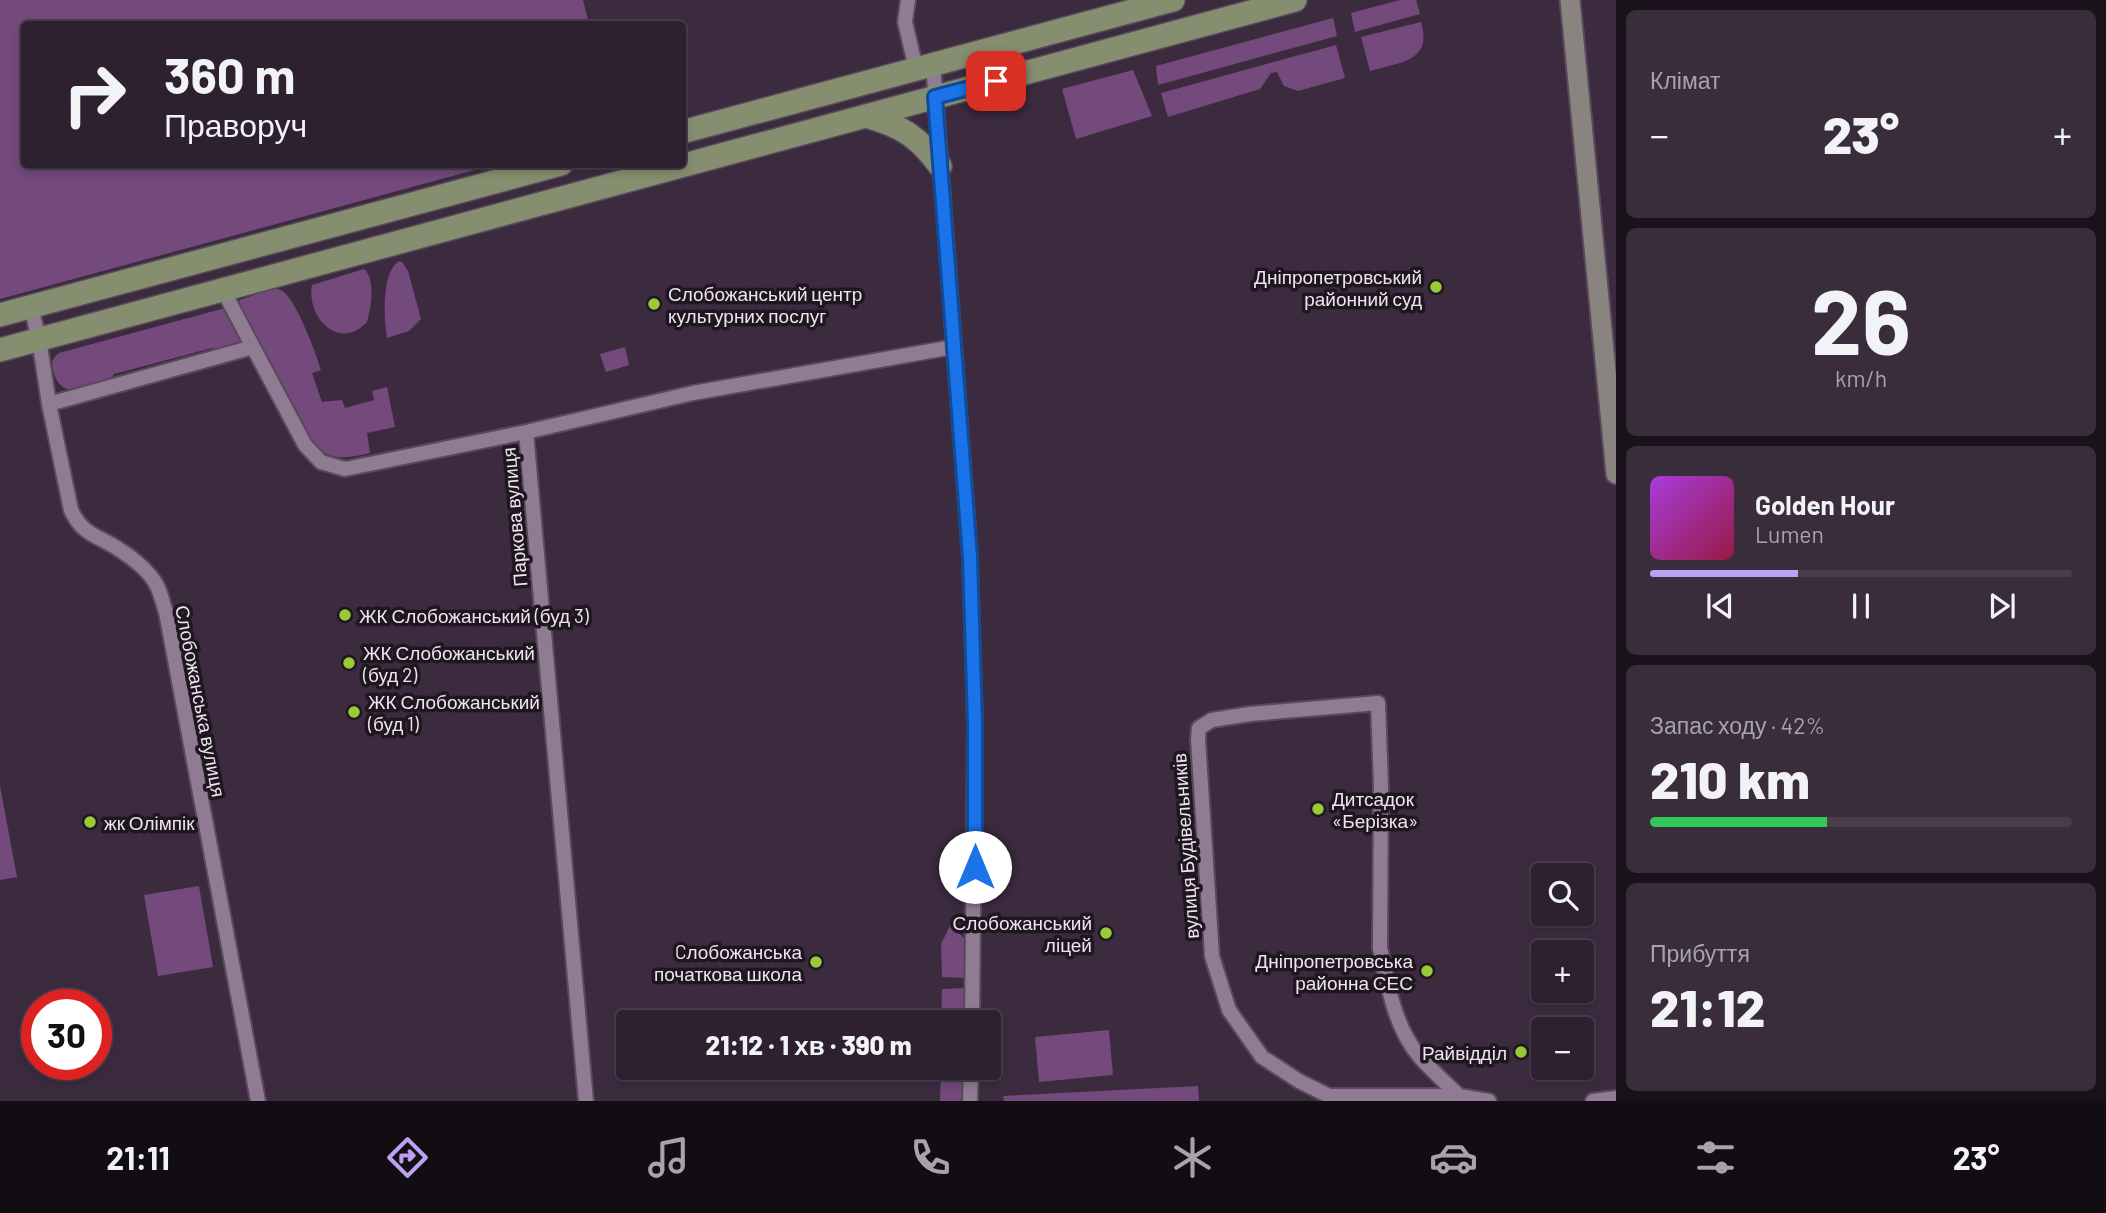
<!DOCTYPE html>
<html lang="uk">
<meta charset="utf-8">
<style>
:root{--surface:#2d202f;--page:#392d3b;--text:#f1f3f6;--muted:#a7a3aa;--line:#483e4b;--accent:#bca0f2}
body{margin:0;font-family:Barlow,sans-serif;background:var(--page);color:var(--text);height:100vh;display:flex;flex-direction:column;font-size:26px;white-space:nowrap}
*{box-sizing:border-box;margin:0}
p{font-size:23px;color:var(--muted)}
.icon{flex:none;width:38px;height:38px;fill:none;stroke:currentColor;stroke-width:2;stroke-linecap:round;stroke-linejoin:round}
.map{position:relative;flex:1;overflow:hidden}
.drawer{display:flex;flex-direction:column;gap:10px;padding:10px;background:#19121a;width:490px}
.drawer>*{flex:none}
.top-card{position:absolute;left:21px;top:21px;width:665px;height:147px;border-radius:7px;box-shadow:0 4px 10px #0003,0 0 0 2px var(--line);background:#2d202f;color:var(--text);overflow:hidden}
.buttons{position:absolute;left:1531px;top:863px;display:grid;gap:14px}
.buttons a{display:grid;place-items:center;width:63px;height:63px;border-radius:7px;background:var(--surface);box-shadow:0 4px 10px #0003,0 0 0 2px var(--line);font-size:35px}
.speed{position:absolute;left:21px;top:989px;display:flex;gap:14px;font-size:35px;font-weight:700;text-align:center}
.speed>*{display:grid;place-content:center;width:91px;height:91px;border-radius:50%;background:var(--surface);box-shadow:0 4px 10px #0003,0 0 0 2px var(--line);line-height:1}
.speed .limit{border:10px solid #d22;background:#fff;color:#111}
.pin{position:absolute;display:grid;place-items:center;width:60px;height:60px;color:#fff;margin:-30px;border-radius:14px;box-shadow:0 4px 10px #0006}
.me{position:absolute;width:77px;margin:-38px;rotate:0deg;stroke-linejoin:round;filter:drop-shadow(0 0 5px #0008)}
.turn{display:flex;align-items:center;gap:24px;height:147px;padding:0 28px;font-size:32px}
.turn .icon{width:91px;height:91px;stroke-width:2.5}
.turn b{display:block;font-size:49px;line-height:60px}
.big{font-size:52px;font-weight:800;line-height:1.1}
.drawer .card{flex:1;display:flex;flex-direction:column;justify-content:center;gap:10px;min-width:0;padding:0 24px;border-radius:10px;background:var(--page)}
.drawer .dial{align-items:center;gap:0}
.dial b{font-size:91px;line-height:1}
.song{display:flex;align-items:center;gap:21px}
.cover{width:84px;height:84px;border-radius:10px;background:linear-gradient(135deg,hsl(280 70% 55%),hsl(340 70% 35%))}
.played{height:7px;border-radius:4px;background:linear-gradient(90deg,var(--accent) 35%,var(--line) 35%)}
.keys{display:flex;justify-content:space-around;direction:ltr}
.heat{display:flex;justify-content:space-between;align-items:center;font-size:38px;direction:ltr}
.charge{height:10px;border-radius:5px;background:linear-gradient(90deg,#34c759 42%,var(--line) 0)}
.trip{position:absolute;left:616px;top:1010px;width:385px;height:70px;border-radius:7px;background:var(--surface);box-shadow:0 4px 10px #0003,0 0 0 2px var(--line);font-weight:800;line-height:70px;text-align:center}
.tabs{display:flex;height:112px;justify-content:space-around;align-items:center;background:#120d13;color:var(--muted)}
.tabs .icon{width:49px;height:49px}
.tabs .active{color:var(--accent)}
.tabs b{font-size:32px;color:var(--text)}
main{display:flex;flex:1;min-height:0}
.map>svg:first-child{display:block}
</style>
<main>
<div class="map">
<svg width="1616" height="1101" viewBox="0 0 1616 1101">
<rect width="100%" height="100%" fill="#3c2b3f"/>
<path fill="#734a7b" d="M0 0H583L589 24H24V164L493 165 0 299Z
M1400 0H1416L1420 14 1355 32 1351 13Z
M1333 18 1337 36 1158 85 1156 66Z
M1421 22C1433 62 1400 62 1370 71L1361 37Z
M1336 45 1345 78 1298 91 1284 86 1277 72 1271 73 1260 89 1168 117 1161 93Z
M1133 70 1152 116 1076 139 1062 89Z
M399 261 402 262 408 271 421 319 409 331 387 338C384 319 381 273 399 261Z
M364 269C376 279 371 308 367 322 339 352 306 317 312 285Z
M273 288C278 289 280 289 284 292 297 303 316 353 321 370L312 373 322 402 342 400 345 408 374 400 372 391 387 387 395 427 367 433 370 453C340 460 327 461 306 436L237 304 240 300Z
M225 308 243 344 221 356 212 348 114 374 108 384C88 388 61 400 54 373 51 363 51 359 59 353Z
M625 347 629 365 606 372 600 354Z
M0 786 17 877 0 880Z
M199 886 213 967 158 976 144 895Z
M951 924 968 943 964 978 942 977 941 944Z
M966 988 965 1022H941L942 989Z
M1109 1030 1113 1075 1039 1082 1035 1037Z
M941 1068H964L963 1101H940Z
M1198 1086 1199 1101H1004L1003 1096Z"/>
<g fill="none" stroke-linecap="round" stroke-linejoin="round">
<g stroke="#58495b" stroke-width="18">
<path id="minor" d="M908 0 905 22 916 69
M933 64 970 557 975 724 972 1022
M223 290 253 347
M31 307 39 339 49 404 71 510C82 534 96 535 117 548 130 556 150 571 157 586 161 594 163 604 166 612L258 1101
M49 404 253 347 305 445 321 462 345 469 526 432 693 393 953 347
M526 432 586 1101
M1459 1096C1446 1083 1431 1070 1419 1056 1394 1026 1388 985 1380 948L1381 786 1378 703 1250 714 1212 720 1199 728 1198 739 1212 956 1229 1010 1262 1057 1299 1081 1329 1096H1459L1489 1101
M970 1101 971 1068
M1593 1101 1616 1098"/>
</g>
<g stroke="#58495b" stroke-width="23">
<path id="secondary" d="M1570 0 1616 474"/>
</g>
<g stroke="#58495b" stroke-width="26">
<path id="primary" d="M866 116C901 126 918 136 940 166
M682 132 1173 0
M0 315 561 164
M0 350 1295 0"/>
</g>
<use href="#minor" stroke="#8f7b92" stroke-width="14"/>
<use href="#secondary" stroke="#8a8481" stroke-width="19"/>
<use href="#primary" stroke="#868e70" stroke-width="23"/>
</g>
<g fill="none" stroke-linecap="round" stroke-linejoin="round">
<g stroke="#114b97" stroke-width="18">
<path id="route" d="M975 867V724L970 557 935 97 996 81"/>
</g>
<use href="#route" stroke="#1a73e8" stroke-width="12"/>
</g>
<g fill="#98cb37" stroke="#1f1720" stroke-width="2.5">
<circle cx="1436" cy="287" r="7"/>
<circle cx="654" cy="304" r="7"/>
<circle cx="345" cy="615" r="7"/>
<circle cx="349" cy="663" r="7"/>
<circle cx="354" cy="712" r="7"/>
<circle cx="1318" cy="809" r="7"/>
<circle cx="90" cy="822" r="7"/>
<circle cx="1106" cy="933" r="7"/>
<circle cx="816" cy="962" r="7"/>
<circle cx="1427" cy="971" r="7"/>
<circle cx="1521" cy="1052" r="7"/>
</g>
<g text-anchor="middle" dominant-baseline="central" stroke-width="7" stroke-linejoin="round" paint-order="stroke">
<g font-size="19" fill="#efe3f0" stroke="#1f1720" text-anchor="start">
<text x="1422" y="276" text-anchor="end">Дніпропетровський<tspan x="1422" dy="22">районний суд</tspan></text>
<text x="668" y="293">Слобожанський центр<tspan x="668" dy="22">культурних послуг</tspan></text>
<text x="359" y="615">ЖК Слобожанський (буд 3)</text>
<text x="363" y="652">ЖК Слобожанський<tspan x="363" dy="22">(буд 2)</tspan></text>
<text x="368" y="701">ЖК Слобожанський<tspan x="368" dy="22">(буд 1)</tspan></text>
<text x="1332" y="798">Дитсадок<tspan x="1332" dy="22">«Берізка»</tspan></text>
<text x="104" y="822">жк Олімпік</text>
<text x="1092" y="922" text-anchor="end">Слобожанський<tspan x="1092" dy="22">ліцей</tspan></text>
<text x="802" y="951" text-anchor="end">Cлобожанська<tspan x="802" dy="22">початкова школа</tspan></text>
<text x="1413" y="960" text-anchor="end">Дніпропетровська<tspan x="1413" dy="22">районна СЕС</tspan></text>
<text x="1507" y="1052" text-anchor="end">Райвідділ</text>
</g>
<g font-size="19" fill="#efe3f0" stroke="#1f1720">
<text transform="translate(514 517) rotate(-95)">Паркова вулиця</text>
<text transform="translate(201 701) rotate(79)">Слобожанська вулиця</text>
<text transform="translate(1185 846) rotate(-94)">вулиця Будівельників</text>
</g>
</g>
</svg>
<div class="buttons">
<a><svg class="icon" aria-label="search" viewBox="0 0 24 24"><circle cx="10" cy="10" r="6"/><path d="M15 15l6 6"/></svg></a>
<a>+</a>
<a>−</a>
</div>
<div class="speed"><div class="limit">30</div></div>
<div class="pin" style="left:996px;top:81px;background:#d93025"><svg class="icon" aria-label="arrive" viewBox="0 0 24 24"><path d="M6 21V4h12l-3 4 3 4H6"/></svg></div>
<svg class="me" style="left:975px;top:867px" viewBox="-20 -20 40 40"><circle r="19" fill="#fff"/><path d="M0-13L10 11 0 6-10 11z" fill="#1a73e8"/></svg>
<div class="trip">21:12 · 1 хв · 390 m</div>
<div class="top-card">
<div class="turn"><svg class="icon" aria-label="right" viewBox="0 0 24 24"><path d="M7 20v-9h11M14 6l5 5-5 5"/></svg><div><b>360 m</b>Праворуч</div></div>
</div>
</div>
<section class="drawer">
<div class="card"><p>Клімат</p>
<div class="heat"><a>−</a><b class="big">23°</b><a>+</a></div>
</div>
<div class="card dial"><b>26</b><p>km/h</p></div>
<div class="card">
<div class="song"><i class="cover"></i><div><b>Golden Hour</b><p>Lumen</p></div></div>
<div class="played"></div>
<div class="keys"><svg class="icon" aria-label="previous" viewBox="0 0 24 24"><path d="M18 5L8 12l10 7zM5 5v14"/></svg><svg class="icon" aria-label="pause" viewBox="0 0 24 24"><path d="M8 5v14M16 5v14"/></svg><svg class="icon" aria-label="next" viewBox="0 0 24 24"><path d="M6 5l10 7-10 7zM19 5v14"/></svg></div>
</div>
<div class="card"><p>Запас ходу · 42%</p><b class="big">210 km</b><div class="charge"></div></div>
<div class="card"><p>Прибуття</p><b class="big">21:12</b></div>
</section>
</main>
<nav class="tabs">
<b>21:11</b>
<svg class="icon active" aria-label="directions" viewBox="0 0 24 24"><path d="M12 3l9 9-9 9-9-9zM9 14v-3h6M13 9l2 2-2 2"/></svg>
<svg class="icon" aria-label="music" viewBox="0 0 24 24"><path d="M9 18V5l10-2v13"/><circle cx="6" cy="18" r="3"/><circle cx="16" cy="16" r="3"/></svg>
<svg class="icon" aria-label="phone" viewBox="0 0 24 24"><path d="M5 4h4l2 5-3 2q2 4 5 5l2-3 5 2v4C11 20 4 13 5 4z"/></svg>
<svg class="icon" aria-label="climate" viewBox="0 0 24 24"><path d="M12 3v18M4 7l16 10M4 17L20 7"/></svg>
<svg class="icon" aria-label="car" viewBox="0 0 24 24"><path d="M5 17H2v-5l4-1 3-4h7l3 4 3 1v5h-3M9 17h6M6 11h13"/><circle cx="7" cy="17" r="2"/><circle cx="17" cy="17" r="2"/></svg>
<svg class="icon" aria-label="filters" viewBox="0 0 24 24"><path d="M4 7h16M4 17h16"/><circle cx="9" cy="7" r="2"/><circle cx="15" cy="17" r="2"/></svg>
<b>23°</b>
</nav>
